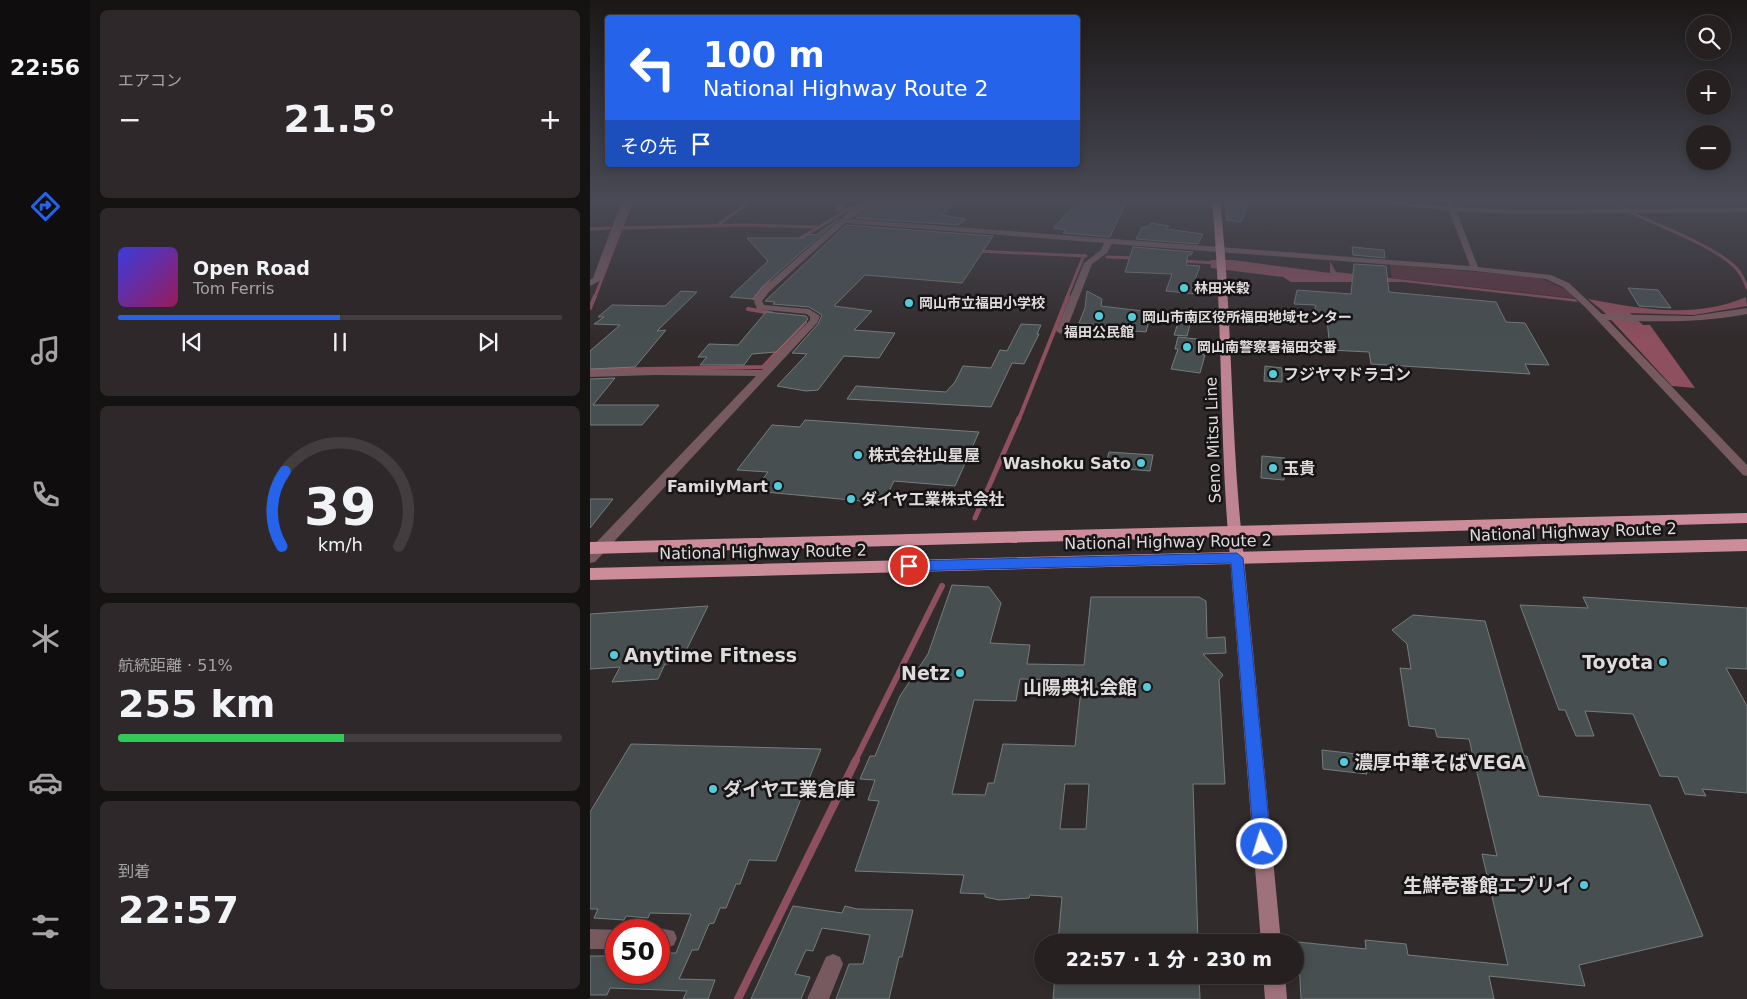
<!DOCTYPE html>
<html lang="ja">
<meta charset="utf-8">
<style>
:root{--surface:#262021;--page:#2e282a;--text:#f1f3f6;--muted:#a4a3a5;--line:#423e3f;--accent:#2563eb}
body{margin:0;font-family:"DejaVu Sans","Noto Sans JP",sans-serif;background:var(--page);color:var(--text);height:100vh;display:flex;flex-direction:column;font-size:19px;white-space:nowrap}
*{box-sizing:border-box;margin:0}
p{font-size:16px;color:var(--muted)}
.icon{flex:none;width:28px;height:28px;fill:none;stroke:currentColor;stroke-width:2;stroke-linecap:round;stroke-linejoin:round}
.map{position:relative;flex:1;overflow:hidden}
.panel{display:flex;flex-direction:column;gap:10px;padding:10px;background:#151212;width:500px}
.panel>*{flex:none}
.top-card{position:absolute;left:15px;top:15px;width:475px;height:152px;border-radius:5px;box-shadow:0 2px 8px #0003,0 0 0 1px var(--line);background:#2563eb;color:#fff;overflow:hidden}
.fabs{position:absolute;left:1096px;top:15px;display:grid;gap:10px}
.fabs a{display:grid;place-items:center;width:45px;height:45px;border-radius:50%;background:var(--surface);box-shadow:0 2px 8px #0003,0 0 0 1px var(--line);font-size:25px}
.speed{position:absolute;left:15px;top:919px;display:flex;gap:10px;font-size:25px;font-weight:700;text-align:center}
.speed>*{display:grid;place-content:center;width:65px;height:65px;border-radius:50%;background:var(--surface);box-shadow:0 2px 8px #0003,0 0 0 1px var(--line);line-height:1}
.speed .limit{border:8px solid #d22;background:#fff;color:#111}
.pin{position:absolute;display:grid;place-items:center;width:42px;height:42px;color:#fff;margin:-21px;border:2px solid #fff;border-radius:50%;box-shadow:0 1px 5px #0007}
.me{position:absolute;width:55px;margin:-28px;rotate:355deg;stroke-linejoin:round;filter:drop-shadow(0 0 4px #0008)}
.turn{display:flex;align-items:center;gap:18px;height:105px;padding:0 15px;font-size:22px}
.turn .icon{width:65px;height:65px;stroke-width:2.5}
.turn b{display:block;font-size:35px;line-height:42px}
.then{display:flex;align-items:center;height:48px;padding:0 15px;background:#0003;gap:10px;font-size:19px}
.big{font-size:38px;font-weight:800;line-height:1.1}
.panel .widget{flex:1;display:flex;flex-direction:column;justify-content:center;gap:8px;min-width:0;padding:0 18px;border-radius:8px;background:var(--page)}
.panel .dial{align-items:center;gap:0}
.dial svg{height:130px;overflow:visible;fill:none;stroke:var(--line);stroke-width:7;stroke-linecap:round;text-anchor:middle}
.dial text{fill:var(--text);stroke:none}
.song{display:flex;align-items:center;gap:15px}
.cover{width:60px;height:60px;border-radius:8px;background:linear-gradient(135deg,hsl(240 70% 55%),hsl(330 70% 35%))}
.played{height:5px;border-radius:2px;background:linear-gradient(90deg,var(--accent) 50%,var(--line) 50%)}
.keys{display:flex;justify-content:space-around;direction:ltr}
.heat{display:flex;justify-content:space-between;align-items:center;font-size:28px;direction:ltr}
.charge{height:8px;border-radius:4px;background:linear-gradient(90deg,#34c759 51%,var(--line) 0)}
.trip{position:absolute;left:444px;top:934px;width:270px;height:50px;border-radius:25px;background:var(--surface);box-shadow:0 2px 8px #0003,0 0 0 1px var(--line);font-weight:800;line-height:50px;text-align:center}
main{display:flex;flex:1;min-height:0}
.tab-bar{display:flex;flex-direction:column;width:90px;justify-content:space-around;align-items:center;background:#0f0d0d;color:var(--muted)}
.tab-bar .icon{width:35px;height:35px}
.tab-bar .selected{color:var(--accent)}
.tab-bar b{font-size:22px;color:var(--text)}
.map>svg:first-child{display:block}
</style>
<main>
<nav class="tab-bar">
<b>22:56</b>
<svg class="icon selected" aria-label="directions" viewBox="0 0 24 24"><path d="M12 3l9 9-9 9-9-9zM9 14v-3h6M13 9l2 2-2 2"/></svg>
<svg class="icon" aria-label="music" viewBox="0 0 24 24"><path d="M9 18V5l10-2v13"/><circle cx="6" cy="18" r="3"/><circle cx="16" cy="16" r="3"/></svg>
<svg class="icon" aria-label="phone" viewBox="0 0 24 24"><path d="M5 4h4l2 5-3 2q2 4 5 5l2-3 5 2v4C11 20 4 13 5 4z"/></svg>
<svg class="icon" aria-label="climate" viewBox="0 0 24 24"><path d="M12 3v18M4 7l16 10M4 17L20 7"/></svg>
<svg class="icon" aria-label="car" viewBox="0 0 24 24"><path d="M5 17H2v-5l4-1 3-4h7l3 4 3 1v5h-3M9 17h6M6 11h13"/><circle cx="7" cy="17" r="2"/><circle cx="17" cy="17" r="2"/></svg>
<svg class="icon" aria-label="filters" viewBox="0 0 24 24"><path d="M4 7h16M4 17h16"/><circle cx="9" cy="7" r="2"/><circle cx="15" cy="17" r="2"/></svg>
</nav>
<section class="panel">
<div class="widget"><p>エアコン</p>
<div class="heat"><a>−</a><b class="big">21.5°</b><a>+</a></div>
</div>
<div class="widget">
<div class="song"><i class="cover"></i><div><b>Open Road</b><p>Tom Ferris</p></div></div>
<div class="played"></div>
<div class="keys"><svg class="icon" aria-label="previous" viewBox="0 0 24 24"><path d="M18 5L8 12l10 7zM5 5v14"/></svg><svg class="icon" aria-label="pause" viewBox="0 0 24 24"><path d="M8 5v14M16 5v14"/></svg><svg class="icon" aria-label="next" viewBox="0 0 24 24"><path d="M6 5l10 7-10 7zM19 5v14"/></svg></div>
</div>
<div class="widget dial"><svg viewBox="0 0 100 80">
<path d="M14 69A42 42 0 1 1 86 69"/>
<path d="M14 69A42 42 0 0 1 16 23" stroke="#2563eb"/>
<text x="50" y="56" font-size="32" font-weight="700">39</text>
<text x="50" y="72" font-size="11">km/h</text>
</svg></div>
<div class="widget"><p>航続距離 · 51%</p><b class="big">255 km</b><div class="charge"></div></div>
<div class="widget"><p>到着</p><b class="big">22:57</b></div>
</section>
<div class="map">
<svg width="1157" height="999" viewBox="0 0 1157 999">
<rect width="100%" height="100%" fill="#322b2c"/>
<path fill="#5b323c" d="M800 265 948 277 975 289 984 298 802 278Z"/>
<path fill="#8e4f5e" d="M620 260H643L740 273V261L746 272 985 299 988 302 814 282H701L693 277 621 268Z
M1156 297 1157 306 1104 315 1040 313 1053 325H1060L1105 388 1082 386 1013 311 998 299C1051 309 1105 319 1156 297Z"/>
<g fill="none" stroke-linecap="round" stroke-linejoin="round">
<path stroke="#8e4f5e" stroke-width="3" d="M1019 200 1031 208C1062 223 1118 243 1143 265 1150 271 1154 279 1157 288
M128 225 162 200
M30 228 153 225 226 227
M0 229 19 228
M204 242 259 209 273 205 279 200
M387 251 496 256
M517 257 546 258
M592 261 626 263
M5 297 42 200
M165 297 180 279
M477 297 494 255"/>
<path stroke="#8e4f5e" stroke-width="4" d="M164 298 166 296
M0 308 5 296
M158 309 181 313
M0 370 173 367 215 322 212 318
M429 419 478 296"/>
<path stroke="#8e4f5e" stroke-width="5" d="M385 518 429 418"/>
<path stroke="#8e4f5e" stroke-width="6" d="M265 761 352 586"/>
<path stroke="#8e4f5e" stroke-width="8" d="M148 999 266 760"/>
</g>
<path fill="#474f50" stroke="#747d7e" fill-rule="evenodd" d="M295 200H324L364 205 351 215 376 219 368 225 266 218Z
M490 200H537L520 237 473 233 476 230 463 228Z
M635 200H660L651 222 637 220Z
M249 219 172 287 163 299 140 297 178 261 157 238H213L218 234 226 235Z
M561 223 579 226 576 229 613 234 608 244 546 239 552 227H558Z
M256 225 403 236 372 283 275 275 244 306 282 311 264 330 305 333 289 358 254 356 228 390 216 391 187 386 217 354 202 353 228 324 232 315 219 307 183 304 185 302 175 301Z
M543 247 603 252 601 255H598L596 265 610 266 605 280 612 281 608 294 576 291 582 274 535 272Z
M762 247 794 250 795 258 763 255Z
M764 264 796 266 799 292 906 302 916 322 935 323 959 365 935 364 940 374 781 364 779 352 740 350 737 319 726 318 725 305 704 304 707 290 761 294Z
M1038 288 1068 290 1081 308 1049 306Z
M91 291 107 292 67 331 76 330 45 367 0 369V351L30 325 4 324 14 317H8L22 305 75 306Z
M497 291 512 299 511 306 561 312 556 332 510 328 511 325 489 323 495 308Z
M176 312 216 316 218 319 186 352 162 354 154 365H110L117 357H108L119 344 148 345Z
M588 323 600 324 597 336 584 335Z
M431 324 451 325 447 334H449L434 364 422 363 401 407 257 399 266 386 356 392 365 382 373 366 401 368 410 350 417 351Z
M588 337 616 340 613 355H615L610 373 581 369 588 349H585Z
M675 366 692 368V382L674 381Z
M25 378 3 405H69L52 425H0V379Z
M215 420 389 432 365 486 304 481 293 503 164 491 178 472 147 470 182 425 210 427Z
M519 452 563 455 560 471 515 467Z
M672 456 695 458 694 480 671 478Z
M0 499H23L0 528Z
M362 585 399 587 411 603 400 643 440 645 437 664 494 665 501 597H609L616 601 617 638 635 637 636 653 613 654 633 675 629 680 635 784H603L608 942H468L472 897 440 895 439 898 409 900 395 897V894L370 893 374 875 265 871 289 801 278 800 285 780 270 779 280 756H285L310 696 338 654ZM430 679 492 680 485 746 413 744 404 783H398L395 795 362 794 384 700 426 701ZM475 784H499L496 829H470Z
M993 597 1157 608V669L1136 668 1157 706V793L1112 789 1116 796 1095 794 1088 777 1070 776 1043 714 995 711 1004 736H986L975 710H969L930 605 998 608Z
M118 606 90 663 75 664 68 679 22 682 30 667 0 669V614Z
M823 615 895 621 934 756H937L949 796 1060 805 1113 936 989 965 995 986 899 976 904 999H711L708 942 776 949 775 940 816 944 818 955 918 965 892 854 907 856 879 739 847 737 845 729 819 726 810 668 821 669 817 644 802 630Z
M41 744 231 749 186 861 159 860 150 884H146L136 908H130L124 923 119 924 108 950H102L89 979 125 980 118 999H93L97 991 20 988 17 995H0V956H26V972H69V953H86L101 914 60 913 58 918 36 916 34 920 4 918 8 909H0V812Z
M732 750 775 755 777 774 733 769Z
M203 906 252 913 255 906 267 909 323 910 312 957H309L299 999H246L259 964H273L280 935 232 928 223 951 216 950 205 974 220 977 211 999H161Z
M465 975H609L610 999H463Z"/>
<g fill="none" stroke-linecap="round" stroke-linejoin="round">
<path fill="#775a5f" fill-rule="evenodd" d="M32 200H40L11 280 0 286V280L3 278Z
M246 200H252L253 207 266 209 284 200H293L260 219 880 266 855 200H862L888 267 961 275 979 283 1012 314 1102 316 1157 308V314C1111 323 1065 322 1018 320L1157 465V476L1153 475 995 307 973 287 956 279 885 271 522 244 517 253 502 264 476 331 471 334 466 331 494 263 511 250 514 243 255 223 179 292 172 301 174 305 219 309 230 316 227 323 5 562 0 563V549L166 376 65 375 0 377V371L65 369 172 370 220 320V317L217 314 167 309 164 301 173 288 259 212 246 211Z
M69 928 84 931 87 938 84 945 77 948H69V930H64Z
M0 929 29 930H26V949H0Z
M243 954 250 957 253 964 239 999H217L236 957Z"/>
<path fill="#775a5f" fill-rule="evenodd" d="M767 200H791L863 207 929 210 1157 208V212L929 214 863 211 771 202Z"/>
<path fill="#9f727b" fill-rule="evenodd" d="M647 553 652 554 654 558 691 942H671L640 558 642 554Z
M673 975H695L697 999H675Z"/>
<path fill="#bf8491" fill-rule="evenodd" d="M622 200H630C643 319 640 439 654 558L652 562 647 563 642 562 640 558C629 439 633 319 622 200Z"/>
<path fill="#cd8c9a" fill-rule="evenodd" d="M1157 513V523L0 554V542Z
M1157 539V551L0 580V568Z"/>
</g>
<linearGradient id="sky" x2="0" y2="1"><stop stop-color="#1c1818"/><stop offset="0.59" stop-color="#494a56"/><stop offset="1" stop-color="#494a56" stop-opacity="0"/></linearGradient>
<rect width="1157" height="340" fill="url(#sky)"/>
<path fill="#2563eb" stroke="#184099" d="M647 553 653 558 681 844 678 850 672 852 666 850 664 844 641 563 319 571 312 566 319 561Z"/>
<g fill="#53cbda" stroke="#171415" stroke-width="2">
<circle cx="594" cy="288" r="5"/>
<circle cx="319" cy="303" r="5"/>
<circle cx="509" cy="316" r="5"/>
<circle cx="542" cy="317" r="5"/>
<circle cx="597" cy="347" r="5"/>
<circle cx="683" cy="374" r="5"/>
<circle cx="268" cy="455" r="5"/>
<circle cx="551" cy="463" r="5"/>
<circle cx="683" cy="468" r="5"/>
<circle cx="188" cy="486" r="5"/>
<circle cx="261" cy="499" r="5"/>
<circle cx="24" cy="655" r="5"/>
<circle cx="1073" cy="662" r="5"/>
<circle cx="370" cy="673" r="5"/>
<circle cx="557" cy="687" r="5"/>
<circle cx="754" cy="762" r="5"/>
<circle cx="123" cy="789" r="5"/>
<circle cx="994" cy="885" r="5"/>
</g>
<g text-anchor="middle" dominant-baseline="central" stroke-width="5" stroke-linejoin="round" paint-order="stroke">
<g font-size="14" font-weight="bold" fill="#dfdadb" stroke="#171415" text-anchor="start">
<text x="604" y="288">林田米穀</text>
<text x="329" y="303">岡山市立福田小学校</text>
<text x="552" y="317">岡山市南区役所福田地域センター</text>
<text x="509" y="332" text-anchor="middle">福田公民館</text>
<text x="607" y="347">岡山南警察署福田交番</text>
</g>
<g font-size="16" font-weight="bold" fill="#dfdadb" stroke="#171415" text-anchor="start">
<text x="693" y="374">フジヤマドラゴン</text>
<text x="278" y="455">株式会社山星屋</text>
<text x="541" y="463" text-anchor="end">Washoku Sato</text>
<text x="693" y="468">玉貴</text>
<text x="178" y="486" text-anchor="end">FamilyMart</text>
<text x="271" y="499">ダイヤ工業株式会社</text>
</g>
<g font-size="16" fill="#dfdadb" stroke="#171415">
<text transform="translate(623 440) rotate(-92)">Seno Mitsu Line</text>
<text transform="translate(983 532) rotate(-2)">National Highway Route 2</text>
<text transform="translate(578 542) rotate(-1)">National Highway Route 2</text>
<text transform="translate(173 552) rotate(-1)">National Highway Route 2</text>
</g>
<g font-size="19" font-weight="bold" fill="#dfdadb" stroke="#171415" text-anchor="end">
<text x="34" y="655" text-anchor="start">Anytime Fitness</text>
<text x="1063" y="662">Toyota</text>
<text x="360" y="673">Netz</text>
<text x="547" y="687">山陽典礼会館</text>
<text x="764" y="762" text-anchor="start">濃厚中華そばVEGA</text>
<text x="133" y="789" text-anchor="start">ダイヤ工業倉庫</text>
<text x="984" y="885">生鮮壱番館エブリイ</text>
</g>
</g>
</svg>
<div class="fabs">
<a><svg class="icon" aria-label="search" viewBox="0 0 24 24"><circle cx="10" cy="10" r="6"/><path d="M15 15l6 6"/></svg></a>
<a>+</a>
<a>−</a>
</div>
<div class="speed"><div class="limit">50</div></div>
<div class="pin" style="left:319px;top:566px;background:#d93025"><svg class="icon" aria-label="arrive" viewBox="0 0 24 24"><path d="M6 21V4h12l-3 4 3 4H6"/></svg></div>
<svg class="me" style="left:672px;top:844px" viewBox="-20 -20 40 40"><circle r="17" fill="#2563eb" stroke="#fff" stroke-width="3"/><path d="M0-11L8 9 0 5-8 9z" fill="#fff"/></svg>
<div class="trip">22:57 · 1 分 · 230 m</div>
<div class="top-card">
<div class="turn"><svg class="icon" aria-label="left" viewBox="0 0 24 24"><path d="M17 20v-9H6M10 6l-5 5 5 5"/></svg><div><b>100 m</b>National Highway Route 2</div></div>
<div class="then">その先<svg class="icon" aria-label="arrive" viewBox="0 0 24 24"><path d="M6 21V4h12l-3 4 3 4H6"/></svg></div>
</div>
</div>
</main>
